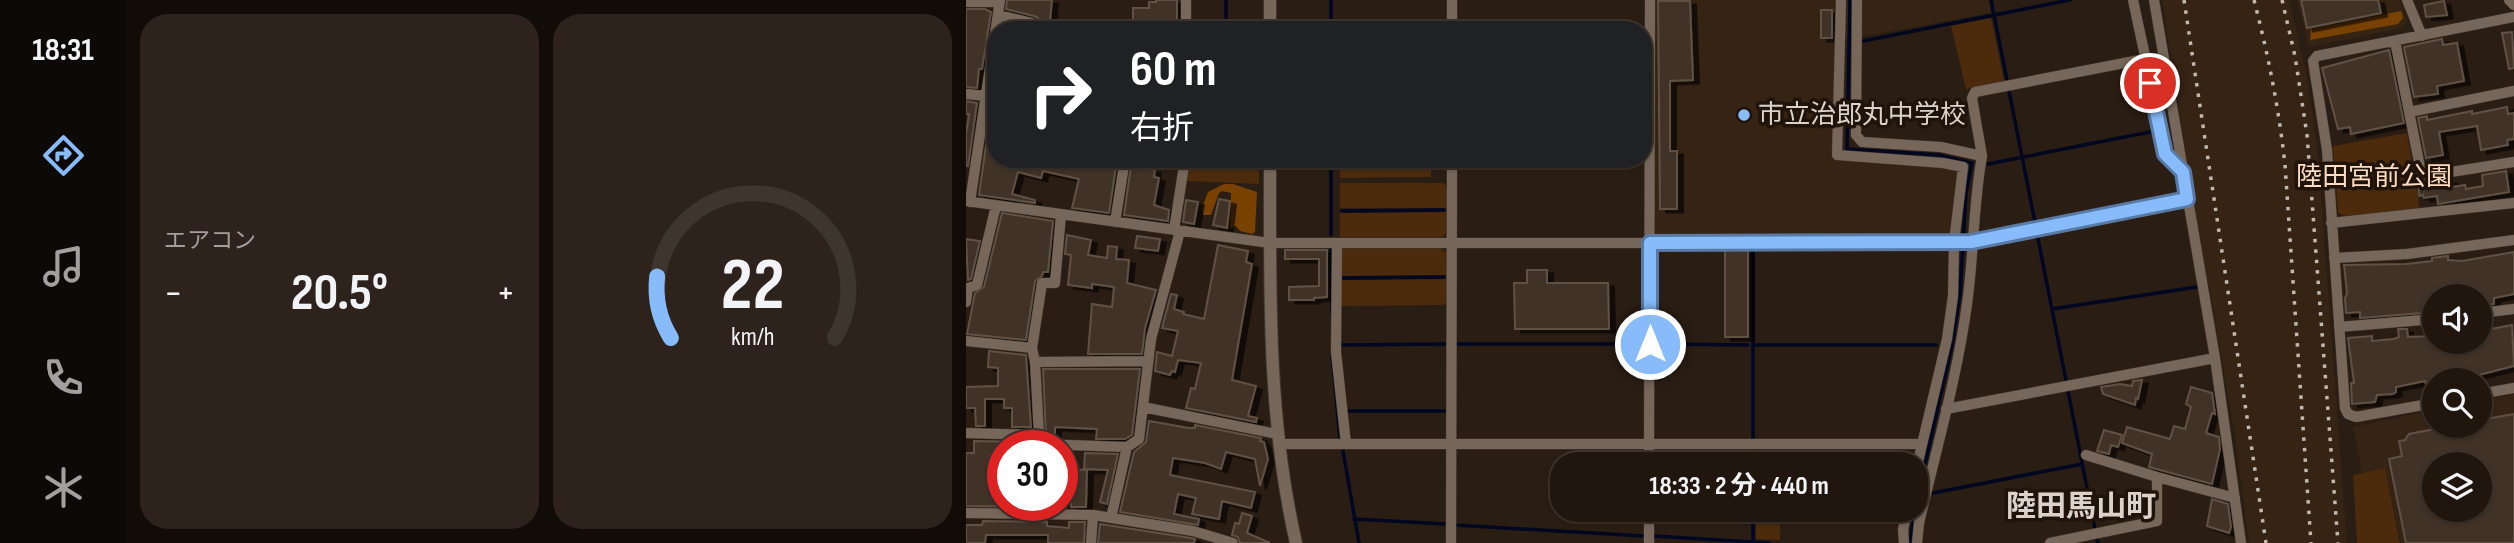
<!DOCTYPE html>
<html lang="ja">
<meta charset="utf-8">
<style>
:root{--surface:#20160e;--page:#2d231c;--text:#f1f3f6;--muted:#a29f9e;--line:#3d352e;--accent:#87bbfc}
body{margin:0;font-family:"Sofia Sans Condensed","Noto Sans JP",sans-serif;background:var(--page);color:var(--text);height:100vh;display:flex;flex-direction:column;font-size:26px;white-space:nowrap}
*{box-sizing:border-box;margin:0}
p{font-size:23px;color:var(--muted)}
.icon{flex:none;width:38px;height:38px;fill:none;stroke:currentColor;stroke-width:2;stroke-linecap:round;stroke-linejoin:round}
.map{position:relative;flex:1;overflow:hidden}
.sheet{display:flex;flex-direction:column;gap:14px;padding:14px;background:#120c08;width:840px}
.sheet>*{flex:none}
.banner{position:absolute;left:21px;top:21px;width:665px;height:147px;border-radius:28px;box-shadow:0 2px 5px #0004,0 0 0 2px var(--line);background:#202124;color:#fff;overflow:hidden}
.tools{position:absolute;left:1456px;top:284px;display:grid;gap:14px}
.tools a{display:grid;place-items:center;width:70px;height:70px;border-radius:50%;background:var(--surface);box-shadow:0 2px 5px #0004,0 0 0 2px var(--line);font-size:35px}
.speed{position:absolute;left:21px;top:430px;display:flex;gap:14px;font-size:35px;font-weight:700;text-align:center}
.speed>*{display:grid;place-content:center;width:91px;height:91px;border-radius:50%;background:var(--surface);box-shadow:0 2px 5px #0004,0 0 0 2px var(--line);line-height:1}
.speed .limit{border:10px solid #d22;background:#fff;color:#111}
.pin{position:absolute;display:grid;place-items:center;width:60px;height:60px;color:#fff;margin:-30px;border:4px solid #fff;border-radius:50%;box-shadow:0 2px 7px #0007}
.me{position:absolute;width:77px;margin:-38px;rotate:0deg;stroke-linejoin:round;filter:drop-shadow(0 0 5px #0008)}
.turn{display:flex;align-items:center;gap:24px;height:147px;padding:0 28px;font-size:32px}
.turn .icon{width:91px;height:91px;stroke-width:2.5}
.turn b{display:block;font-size:49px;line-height:60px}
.big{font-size:52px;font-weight:700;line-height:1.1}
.sheet .widget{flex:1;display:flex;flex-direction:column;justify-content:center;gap:10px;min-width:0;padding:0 24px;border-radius:28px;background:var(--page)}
.sheet .dial{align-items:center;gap:0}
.dial svg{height:182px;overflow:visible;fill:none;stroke:var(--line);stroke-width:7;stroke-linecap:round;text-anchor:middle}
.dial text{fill:var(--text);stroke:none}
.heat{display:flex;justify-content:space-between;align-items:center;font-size:38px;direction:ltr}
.sheet .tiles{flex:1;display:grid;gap:14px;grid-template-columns:repeat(2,1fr)}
.trip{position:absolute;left:584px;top:452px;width:378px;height:70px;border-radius:28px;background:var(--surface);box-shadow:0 2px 5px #0004,0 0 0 2px var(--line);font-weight:700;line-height:70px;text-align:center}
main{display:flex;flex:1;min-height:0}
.tab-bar{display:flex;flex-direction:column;width:126px;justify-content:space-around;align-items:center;background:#0d0906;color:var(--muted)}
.tab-bar .icon{width:49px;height:49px}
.tab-bar .active{color:var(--accent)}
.tab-bar b{font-size:32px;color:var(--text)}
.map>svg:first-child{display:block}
</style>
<main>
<nav class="tab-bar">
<b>18:31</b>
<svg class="icon active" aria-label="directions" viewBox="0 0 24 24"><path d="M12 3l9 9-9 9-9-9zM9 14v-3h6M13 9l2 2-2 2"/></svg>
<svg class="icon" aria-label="music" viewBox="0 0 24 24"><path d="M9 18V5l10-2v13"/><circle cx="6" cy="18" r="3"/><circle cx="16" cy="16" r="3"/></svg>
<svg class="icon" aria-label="phone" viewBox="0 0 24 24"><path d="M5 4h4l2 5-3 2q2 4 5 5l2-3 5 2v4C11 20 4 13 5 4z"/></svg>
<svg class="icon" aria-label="climate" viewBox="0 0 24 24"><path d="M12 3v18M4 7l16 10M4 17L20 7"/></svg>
</nav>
<section class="sheet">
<div class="tiles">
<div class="widget"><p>エアコン</p>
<div class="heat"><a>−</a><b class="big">20.5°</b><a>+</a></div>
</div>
<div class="widget dial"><svg viewBox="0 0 100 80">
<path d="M14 69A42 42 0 1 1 86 69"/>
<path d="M14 69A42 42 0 0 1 8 42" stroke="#87bbfc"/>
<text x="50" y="56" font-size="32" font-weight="700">22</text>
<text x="50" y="72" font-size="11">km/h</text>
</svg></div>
</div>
</section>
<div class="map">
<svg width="1548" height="543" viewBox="0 0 1548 543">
<defs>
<filter id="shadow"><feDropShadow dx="6" dy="3.5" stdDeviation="0" flood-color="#0009"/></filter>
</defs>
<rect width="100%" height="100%" fill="#2a1d13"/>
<path fill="#352314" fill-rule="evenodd" d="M687 0H1022L1025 13 871 41 866 159 976 167 992 171 986 229 979 238 693 239 687 232Z
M1196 0H1323L1340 72 1351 144 1381 543H1283L1270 443 1243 284H1240Z
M1331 0H1433L1441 20 1437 28 1343 47Z
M1548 394V543H1435L1419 468 1396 473 1387 427 1468 410V425H1514V401ZM1468 464H1514V509H1468Z"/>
<path fill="#4b2b0c" d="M1025 18 1038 81 1000 89 985 26Z
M1441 133 1454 210 1379 216 1372 213 1367 146Z
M224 159H293V184L221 181Z
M374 159H465V177L374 178Z
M374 183H477L481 187V208H374Z
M481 212V232L476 237H374V213Z
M374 248H474L482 254V275L374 276Z
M482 279V300L477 305 374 306V280Z
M1419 468 1434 543H1391L1387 475Z
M790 509H814V540L790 539Z"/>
<path fill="#794200" d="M1435 11 1437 18 1432 24 1344 40 1345 29Z
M258 184H267L291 192 289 232 286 234 274 231 270 226 264 229 265 193 256 191 253 193 245 215H237L236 208 242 192Z"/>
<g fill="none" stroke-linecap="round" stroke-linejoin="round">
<path stroke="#000720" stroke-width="3.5" d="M365 0V30
M884 0 881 149 972 155 1006 163 1000 193 994 294 986 345 950 503
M1025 0 1041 80
M260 30V0
M897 41 1104 0
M1043 91 1069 222
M1022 164 1189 131
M376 211 478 210
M1071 234 1100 380
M365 235V159
M365 248 366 313
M376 278 478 277
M1086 309 1231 287
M490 344H678
M689 344 782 345
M374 345 480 344
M790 345H970
M366 355 374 438
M1102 391 1129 529
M380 411H480
M787 440V249
M787 450V464
M377 451 393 543
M967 493 1116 464
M787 509V542
M388 519 480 524
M489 525 678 536
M687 536 803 543
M1131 540 1132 543
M944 543 949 509"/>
</g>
<path fill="#413328" stroke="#605145" stroke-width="2" fill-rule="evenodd" filter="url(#shadow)" d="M41 0H86L83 30H76L72 18 68 16 40 9Z
M190 0H211V27L167 24V8H183V2H190Z
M1335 0H1412L1415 13 1341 28Z
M692 1H724L727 80 704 81V151H711V209H694Z
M1478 1 1481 15 1460 17 1458 5Z
M0 9H19L25 12 16 69H13L11 88 0 87Z
M855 10H866V38H855Z
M1546 32 1548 68 1543 69 1536 33Z
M1476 39 1477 45 1491 43 1498 81 1471 86 1472 94 1448 97 1438 47Z
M1423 50 1438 123 1385 134 1384 127 1372 129 1356 68Z
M0 101 11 103 2 166H0V134L3 114H0Z
M1541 107 1542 114 1548 113V139L1541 140 1542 145 1515 150 1511 126 1473 132 1477 155 1460 158 1452 118 1461 116V120L1506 111V114Z
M20 145 30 147V159L151 160 143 213 106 208 113 179 77 171 75 178 52 172 46 194 69 200V203L13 195Z
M165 166 189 170 188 177 193 178 188 205 203 210 202 221 158 215Z
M1540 171 1543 192 1472 204 1471 196 1458 198 1457 195 1453 196 1452 183 1485 180 1486 187 1499 185 1500 189 1517 186 1516 175Z
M253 199 264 201 261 228 247 225Z
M220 200 232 202 228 224 217 222Z
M36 213 87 221 82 272H77L76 276 69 281 60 340 1 334 9 293 18 287Z
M101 235 125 240 122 255 141 258 142 246 151 247 150 259 163 260 161 283 190 290 179 328 176 354H122L126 304 146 307 148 287 126 284V288L102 285 105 255 99 254Z
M171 236 194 239 192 251 169 248Z
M0 239 14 241 5 279 2 280Z
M252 245 282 251 280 262 286 264 266 380 290 386 282 416 291 418 290 422 220 408 225 388 229 389 235 363 212 360 209 372 206 371 204 375 189 371 191 352 206 356 212 331 196 328 205 294 211 295 208 309 218 312 217 314 238 319Z
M319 250H361V297L348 298V300H323V287L353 286V259H319Z
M759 250H782V337H759Z
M1548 252V294L1528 298V304L1514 306V296H1468V312L1394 318V312L1380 313 1379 298 1381 293 1378 265 1440 264 1466 261V258L1482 256V260L1496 261Z
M561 270H581V283H642L643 329H549L548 283H561Z
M1546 325 1548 366 1501 378V380H1468V382L1460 384 1459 381 1430 387V392L1427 394 1411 395 1409 402 1386 404 1385 383H1388L1382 338 1406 336V341L1428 339 1433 337 1432 329H1441L1442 337 1468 336V341H1514V331Z
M23 351 60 355 65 427H46V408H38V399H19V426H10L9 408H0V387L32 386V368L22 367Z
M77 369H174L166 435 159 439H130L131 429 89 427V437H80Z
M1176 380 1172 399 1170 398 1169 405 1137 394 1135 387 1154 384 1166 386 1167 381Z
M1225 387 1246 393 1249 414 1246 413 1240 433 1253 437 1254 449 1246 484 1183 467 1186 454 1156 443 1161 427 1204 439 1208 426 1219 429 1225 407 1220 404Z
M1548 414V543H1440L1423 459 1436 456 1433 441 1439 440 1443 434 1489 425H1514V420ZM1468 464H1514V509H1468Z
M183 421 223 428H229V425L295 438 294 441 298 442 302 459 294 486 289 459 260 452 255 469 239 463 207 458 204 475 289 492 285 508 256 501 253 519 226 514 230 498 212 494 208 514 233 519 232 525 154 512 168 452 180 442Z
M1138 430 1156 435 1152 447 1145 445 1143 454 1131 451Z
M8 441 66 442V446H37V456L24 455V474L37 475V506L64 507 0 506V453H8Z
M119 453 152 454 141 504 134 502 142 470 118 469Z
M96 469 121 470 120 507H105V503H96Z
M1246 499 1262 504 1265 527 1263 533 1241 526Z
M276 513 286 516 281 533 304 543H274L272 537 266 535 269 523 273 524Z
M17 521 81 522V526L103 528V522H119L118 543H82V535H20L19 543H0V525H16Z
M134 524 225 538 229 539 228 543H132Z"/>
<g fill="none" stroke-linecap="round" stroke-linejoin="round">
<g stroke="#423831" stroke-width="11">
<path id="minor" d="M220 0V30
M486 0V30
M875 0 871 155 977 163 997 167 988 242 987 296 981 339 950 470
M891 0 890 135 896 142 975 147 1016 156C1007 205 1008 255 1001 304 991 378 970 450 953 523L951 543
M1167 0 1200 154 1216 171
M1188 0 1249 358 1275 543
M1441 0 1456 36
M1543 0 1548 5
M0 2H34
M32 15 66 23 69 30
M1429 41 1455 172 1460 176 1548 162
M0 94 30 97
M1443 112 1548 91
M1016 156 1006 98 1009 92 1179 59
M0 201 304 243H992L1221 199
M4 202 34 0
M149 222 159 159
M1365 223 1548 203
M208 230 219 159
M371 243 370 352 380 444
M1368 258 1441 254 1548 240
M0 302 2 288 11 285 30 206
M1514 313 1548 309
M1373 327 1468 319
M0 341 66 348 69 362 182 361
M66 348 76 283H89L95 215
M69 362 73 435
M1514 394 1548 388
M1468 403 1390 417 1382 414 1379 408 1361 150 1347 61 1351 56 1548 17
M177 407 311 434
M980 409 1249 358
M0 433 73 435V444L161 447 173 439 185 339 214 231
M313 444H956
M1120 455 1191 477
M683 464 684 0
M0 513 127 515 227 531 267 543
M145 518 161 447
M125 543 127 515
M485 543 486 159
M683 543V509
M938 543 937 530 941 509
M1084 543 1191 521V477L1269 498"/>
</g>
<g stroke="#423831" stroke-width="14">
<path id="tertiary" d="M304 0V30
M304 159C304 288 301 416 330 543"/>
</g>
<use href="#minor" stroke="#76675a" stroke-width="10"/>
<use href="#tertiary" stroke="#76675a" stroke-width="12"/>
<path stroke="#c1b8b0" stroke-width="3.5" stroke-dasharray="3.5 7" stroke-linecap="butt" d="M1218 0 1300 543
M1288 0C1302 54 1313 109 1319 165L1345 543
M1316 0 1329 56 1341 135 1372 543"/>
</g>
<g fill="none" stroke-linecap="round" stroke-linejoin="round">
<g stroke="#587aa4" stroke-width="18">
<path id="route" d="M684 344V243L1005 242 1221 199 1217 172 1199 154 1184 83"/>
</g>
<use href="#route" stroke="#87bbfc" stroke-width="12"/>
</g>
<circle fill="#87bbfc" stroke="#20140a" stroke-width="2.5" cx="778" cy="115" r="7"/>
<g text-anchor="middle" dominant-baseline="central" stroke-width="7" stroke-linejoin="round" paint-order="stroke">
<g font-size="26" fill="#dbd2cb" stroke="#20140a" text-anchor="start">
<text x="792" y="115">市立治郎丸中学校</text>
</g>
<g font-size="26" fill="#fddbc0" stroke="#20140a">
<text x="1408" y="177">陸田宮前公園</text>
</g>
<g font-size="30" font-weight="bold" fill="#dbd2cb" stroke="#20140a">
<text x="1115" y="507">陸田馬山町</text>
</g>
</g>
</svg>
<div class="tools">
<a><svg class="icon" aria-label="sound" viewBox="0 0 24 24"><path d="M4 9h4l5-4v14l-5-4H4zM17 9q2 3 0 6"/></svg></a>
<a><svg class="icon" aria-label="search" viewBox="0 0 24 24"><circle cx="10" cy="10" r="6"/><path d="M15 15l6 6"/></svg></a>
<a><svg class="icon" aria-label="layers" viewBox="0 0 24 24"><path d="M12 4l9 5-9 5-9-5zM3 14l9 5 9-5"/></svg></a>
</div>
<div class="speed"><div class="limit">30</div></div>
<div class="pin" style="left:1184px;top:83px;background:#d93025"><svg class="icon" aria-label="arrive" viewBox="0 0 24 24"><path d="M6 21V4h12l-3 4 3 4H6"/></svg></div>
<svg class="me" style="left:684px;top:344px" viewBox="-20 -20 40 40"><circle r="17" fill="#87bbfc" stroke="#fff" stroke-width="3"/><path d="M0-11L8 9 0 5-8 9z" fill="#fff"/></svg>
<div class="trip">18:33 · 2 分 · 440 m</div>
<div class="banner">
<div class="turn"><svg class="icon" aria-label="right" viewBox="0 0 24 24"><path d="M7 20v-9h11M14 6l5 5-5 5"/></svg><div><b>60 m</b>右折</div></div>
</div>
</div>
</main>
